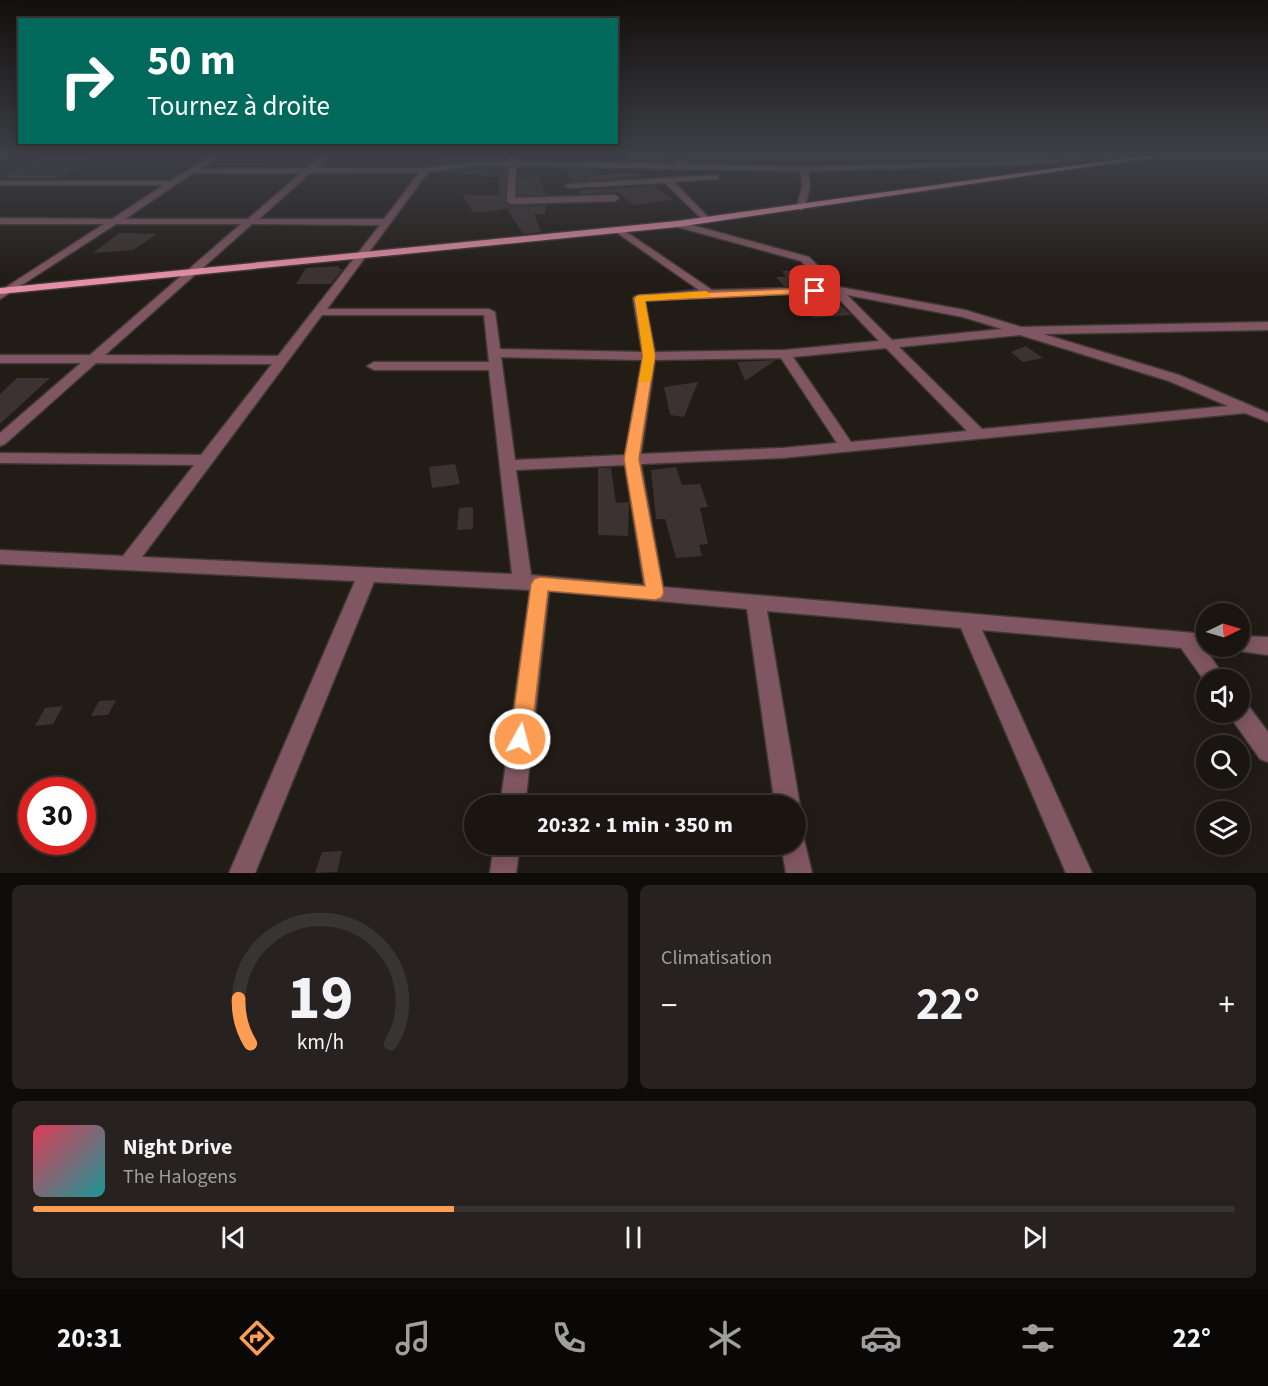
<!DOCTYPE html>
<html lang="fr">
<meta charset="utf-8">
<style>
:root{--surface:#1a1511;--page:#27221f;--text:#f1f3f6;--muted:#9f9f9f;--line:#383431;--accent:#fc9d53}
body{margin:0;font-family:"Source Sans 3",sans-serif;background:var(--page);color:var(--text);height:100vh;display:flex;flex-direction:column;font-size:22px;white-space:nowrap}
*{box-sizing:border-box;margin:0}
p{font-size:20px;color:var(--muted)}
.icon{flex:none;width:33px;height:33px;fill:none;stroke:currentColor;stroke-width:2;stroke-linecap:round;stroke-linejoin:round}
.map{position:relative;height:873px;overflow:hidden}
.side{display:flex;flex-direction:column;gap:12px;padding:12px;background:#0e0c09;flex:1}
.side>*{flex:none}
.hud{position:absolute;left:18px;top:18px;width:600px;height:126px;border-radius:0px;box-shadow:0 3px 15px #0003,0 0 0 2px var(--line);background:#00695c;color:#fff;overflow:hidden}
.needle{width:39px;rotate:85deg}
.controls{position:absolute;left:1196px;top:603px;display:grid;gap:12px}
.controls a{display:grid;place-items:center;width:54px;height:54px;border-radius:50%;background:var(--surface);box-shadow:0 3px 15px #0003,0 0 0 2px var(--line);font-size:30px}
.speed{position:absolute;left:18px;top:777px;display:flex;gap:12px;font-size:30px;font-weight:700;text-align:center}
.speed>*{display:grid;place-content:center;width:78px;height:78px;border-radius:50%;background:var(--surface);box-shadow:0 3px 15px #0003,0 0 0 2px var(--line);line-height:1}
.speed .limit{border:9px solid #d22;background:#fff;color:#111}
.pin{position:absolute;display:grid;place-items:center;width:51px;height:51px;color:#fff;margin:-26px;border-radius:12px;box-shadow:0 3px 9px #0006}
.me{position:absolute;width:66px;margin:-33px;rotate:7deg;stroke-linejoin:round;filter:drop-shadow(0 0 4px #0008)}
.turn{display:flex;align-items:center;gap:21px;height:126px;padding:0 30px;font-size:27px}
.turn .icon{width:78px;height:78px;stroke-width:2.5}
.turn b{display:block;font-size:42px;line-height:51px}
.big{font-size:45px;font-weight:700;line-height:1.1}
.side .card{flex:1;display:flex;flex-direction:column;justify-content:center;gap:9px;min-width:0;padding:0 21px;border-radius:9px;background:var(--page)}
.side .dial{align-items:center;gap:0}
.dial svg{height:156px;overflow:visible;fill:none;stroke:var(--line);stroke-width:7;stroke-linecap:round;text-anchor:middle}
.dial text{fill:var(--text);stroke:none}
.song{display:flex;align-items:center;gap:18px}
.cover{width:72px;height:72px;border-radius:9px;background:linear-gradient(135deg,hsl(350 70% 55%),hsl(180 70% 35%))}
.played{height:6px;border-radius:3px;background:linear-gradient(90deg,var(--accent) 35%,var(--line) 35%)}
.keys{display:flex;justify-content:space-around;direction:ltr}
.heat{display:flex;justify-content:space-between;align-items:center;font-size:33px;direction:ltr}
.side .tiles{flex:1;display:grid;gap:12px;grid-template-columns:1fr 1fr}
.card:last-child{grid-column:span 2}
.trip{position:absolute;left:464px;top:795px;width:342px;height:60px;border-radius:30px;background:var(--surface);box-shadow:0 3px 15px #0003,0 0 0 2px var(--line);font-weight:700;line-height:60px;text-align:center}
.dock{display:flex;height:96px;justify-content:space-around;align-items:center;background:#0a0807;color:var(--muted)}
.dock .icon{width:42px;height:42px}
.dock .on{color:var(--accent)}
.dock b{font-size:27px;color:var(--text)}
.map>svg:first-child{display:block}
</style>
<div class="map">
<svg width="1268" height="873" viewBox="0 0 1268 873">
<rect width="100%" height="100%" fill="#221c17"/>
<path fill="#3b3231" d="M48 155H94L86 159H94L90 161H93L62 178H1Z
M441 155H506V159H483L435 165 433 162Z
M483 167 507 168 505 201 510 206 546 205 545 214H534L541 232 523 234 507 209 473 213 463 195H499V177L443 172Z
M565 169 599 170 597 175 635 172 644 177 573 182Z
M538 176 547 195 517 196 518 178Z
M655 186 673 200 633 205 618 192 580 194 578 190Z
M119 233 157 234 133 250 93 253Z
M339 266V269H343L331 284H296L306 268Z
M800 270 807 280 813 279 819 285 784 286 776 277H786L782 271Z
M830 295 851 315 813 318 793 296Z
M1026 346 1043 358 1023 362 1011 352Z
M776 360 745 381 737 362Z
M17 378H50L0 424V394Z
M698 382 684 417 670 415 664 387Z
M455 464 460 484 432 488 429 467Z
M676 467 682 485 700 484 708 507 700 508 708 544 699 545 702 556 676 558 665 519H656L651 470Z
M598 468H611L616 503 629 502 628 536 598 535Z
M473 507V529L457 530 459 508Z
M116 700 108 715 91 716 99 701Z
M63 706 53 724 35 726 45 708Z
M342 851 337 872 315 873 322 852Z"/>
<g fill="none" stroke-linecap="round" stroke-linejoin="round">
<g stroke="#3f3934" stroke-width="3">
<path id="street" d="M212 155H220L200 169 306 168 322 155H330L316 168H426L483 161H509L510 155H516L517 161 677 164 676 158 657 155H682L685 164 804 167 1041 160 1104 155 1101 157 1041 164 808 171 810 186 805 207 801 210 797 207 802 186 800 171 516 166 515 198 615 195 619 198 615 201 511 204 507 201 509 166 483 165 428 172 327 309H489L495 312 500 349 642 352 633 298 635 296 699 290 616 232V228L619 227 712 290 826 287 801 261 674 226 672 224 677 221 809 257 839 287 965 310 1021 327 1268 322V330L1043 334 1179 375 1268 413V422L1245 413 782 458 641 464 663 587 1206 634V646H1214L1206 650 1227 680H1206V683L1181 648 982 630 1092 873H1066L961 628 767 611 800 806 795 816V806H775L747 609 549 591 525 806H500L530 590 374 582 255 873H229L355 581 0 564V550L123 556 194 465 0 463V453L201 455 272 364 96 363 5 444 0 446V433L81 363H0V355H90L241 224H116L0 299V291L104 224H0V218L112 219 164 185H0V181H171ZM420 172 384 219H259L310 173ZM193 173H301L248 219H125ZM252 224 380 225 278 356 105 355ZM833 293 879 341 785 350 655 352 645 301 710 296ZM847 295 963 317 1002 329 892 340ZM322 315H484L489 362H374L367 366 374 370H489L512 574 142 557ZM1020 335 1169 381 1228 406 982 429 899 347ZM886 348 967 431 851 442 793 357ZM501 357 642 360 625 455 515 460ZM781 358 837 443 782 448 641 454 655 360ZM625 465 644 585 531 575 516 470Z
M718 175V179H715L674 182 709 218V222L706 223 665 183 569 188 565 186 569 184Z
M1239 636 1268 637V655L1232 650 1230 646H1239Z
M1239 701 1247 704 1268 732V762L1260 759 1231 718 1229 712H1239Z
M795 831 803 835 812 873H786L781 844H795Z
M494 844H520L516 873H490Z"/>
</g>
<g stroke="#3f3934" stroke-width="3">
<path id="primary" d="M1151 155H1167L677 227 0 294V288L677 221Z"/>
</g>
<use href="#street" fill="#805662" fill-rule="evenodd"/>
<use href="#primary" fill="#e48ea8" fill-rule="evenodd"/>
</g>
<linearGradient id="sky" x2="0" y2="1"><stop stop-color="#130f0d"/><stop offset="0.56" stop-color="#3e4047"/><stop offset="1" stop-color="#3e4047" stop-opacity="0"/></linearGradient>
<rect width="1268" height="277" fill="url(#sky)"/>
<path fill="#fc9d53" stroke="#a46636" stroke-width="1.5" d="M815 288H819V293L645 301 655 356 639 459 664 593 661 598 655 600 548 591 531 739 527 746 520 749 513 746 510 739 531 584 534 579 540 577 645 586 624 459 643 356 634 298 639 295Z"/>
<path fill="#f59e0b" d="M706 291 711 294 710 296 645 301 655 356 651 380 645 383 641 382 639 380 643 356 636 296Z"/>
</svg>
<div class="controls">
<a><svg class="needle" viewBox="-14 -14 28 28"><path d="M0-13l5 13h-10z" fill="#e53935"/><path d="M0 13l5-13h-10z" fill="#9f9f9f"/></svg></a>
<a><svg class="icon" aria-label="sound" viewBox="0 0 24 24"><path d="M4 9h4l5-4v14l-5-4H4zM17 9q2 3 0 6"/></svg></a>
<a><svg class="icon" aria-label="search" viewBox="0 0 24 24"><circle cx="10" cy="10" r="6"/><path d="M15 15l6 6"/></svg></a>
<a><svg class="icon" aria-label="layers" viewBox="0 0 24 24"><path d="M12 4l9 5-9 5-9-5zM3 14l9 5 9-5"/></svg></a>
</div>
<div class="speed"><div class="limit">30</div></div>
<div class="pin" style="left:815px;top:291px;background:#d93025"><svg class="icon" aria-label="arrive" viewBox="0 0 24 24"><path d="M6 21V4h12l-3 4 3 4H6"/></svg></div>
<svg class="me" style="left:520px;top:739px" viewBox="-20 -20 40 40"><circle r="17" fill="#fc9d53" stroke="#fff" stroke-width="3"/><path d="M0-11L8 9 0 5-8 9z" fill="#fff"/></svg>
<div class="trip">20:32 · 1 min · 350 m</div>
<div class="hud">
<div class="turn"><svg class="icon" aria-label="right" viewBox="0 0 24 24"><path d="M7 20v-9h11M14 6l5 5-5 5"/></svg><div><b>50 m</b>Tournez à droite</div></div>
</div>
</div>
<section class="side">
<div class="tiles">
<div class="card dial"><svg viewBox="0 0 100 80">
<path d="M14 69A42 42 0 1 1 86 69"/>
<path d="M14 69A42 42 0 0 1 8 46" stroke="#fc9d53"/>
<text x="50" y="56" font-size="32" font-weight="700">19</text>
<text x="50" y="72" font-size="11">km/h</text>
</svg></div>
<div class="card"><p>Climatisation</p>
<div class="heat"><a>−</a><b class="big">22°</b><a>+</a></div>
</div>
<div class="card">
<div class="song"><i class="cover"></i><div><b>Night Drive</b><p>The Halogens</p></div></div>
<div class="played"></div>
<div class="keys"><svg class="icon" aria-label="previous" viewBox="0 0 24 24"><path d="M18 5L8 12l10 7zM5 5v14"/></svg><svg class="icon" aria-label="pause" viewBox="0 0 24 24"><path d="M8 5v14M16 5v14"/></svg><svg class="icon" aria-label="next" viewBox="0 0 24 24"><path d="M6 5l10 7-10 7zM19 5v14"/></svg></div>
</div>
</div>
</section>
<nav class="dock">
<b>20:31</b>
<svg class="icon on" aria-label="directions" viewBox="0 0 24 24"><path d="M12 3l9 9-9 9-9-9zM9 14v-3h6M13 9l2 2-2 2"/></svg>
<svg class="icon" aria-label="music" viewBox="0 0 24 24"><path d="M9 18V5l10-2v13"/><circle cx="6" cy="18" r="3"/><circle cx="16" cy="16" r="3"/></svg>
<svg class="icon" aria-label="phone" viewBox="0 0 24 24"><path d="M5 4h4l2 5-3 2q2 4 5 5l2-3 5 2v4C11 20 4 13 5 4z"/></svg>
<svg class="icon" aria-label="climate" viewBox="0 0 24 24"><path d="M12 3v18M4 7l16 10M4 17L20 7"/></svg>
<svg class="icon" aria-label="car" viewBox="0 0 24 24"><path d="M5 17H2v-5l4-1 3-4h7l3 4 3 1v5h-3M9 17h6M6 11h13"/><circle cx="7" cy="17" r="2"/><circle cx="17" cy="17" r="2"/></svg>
<svg class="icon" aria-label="filters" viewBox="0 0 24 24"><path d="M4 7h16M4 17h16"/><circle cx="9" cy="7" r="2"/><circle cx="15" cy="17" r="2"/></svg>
<b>22°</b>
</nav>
